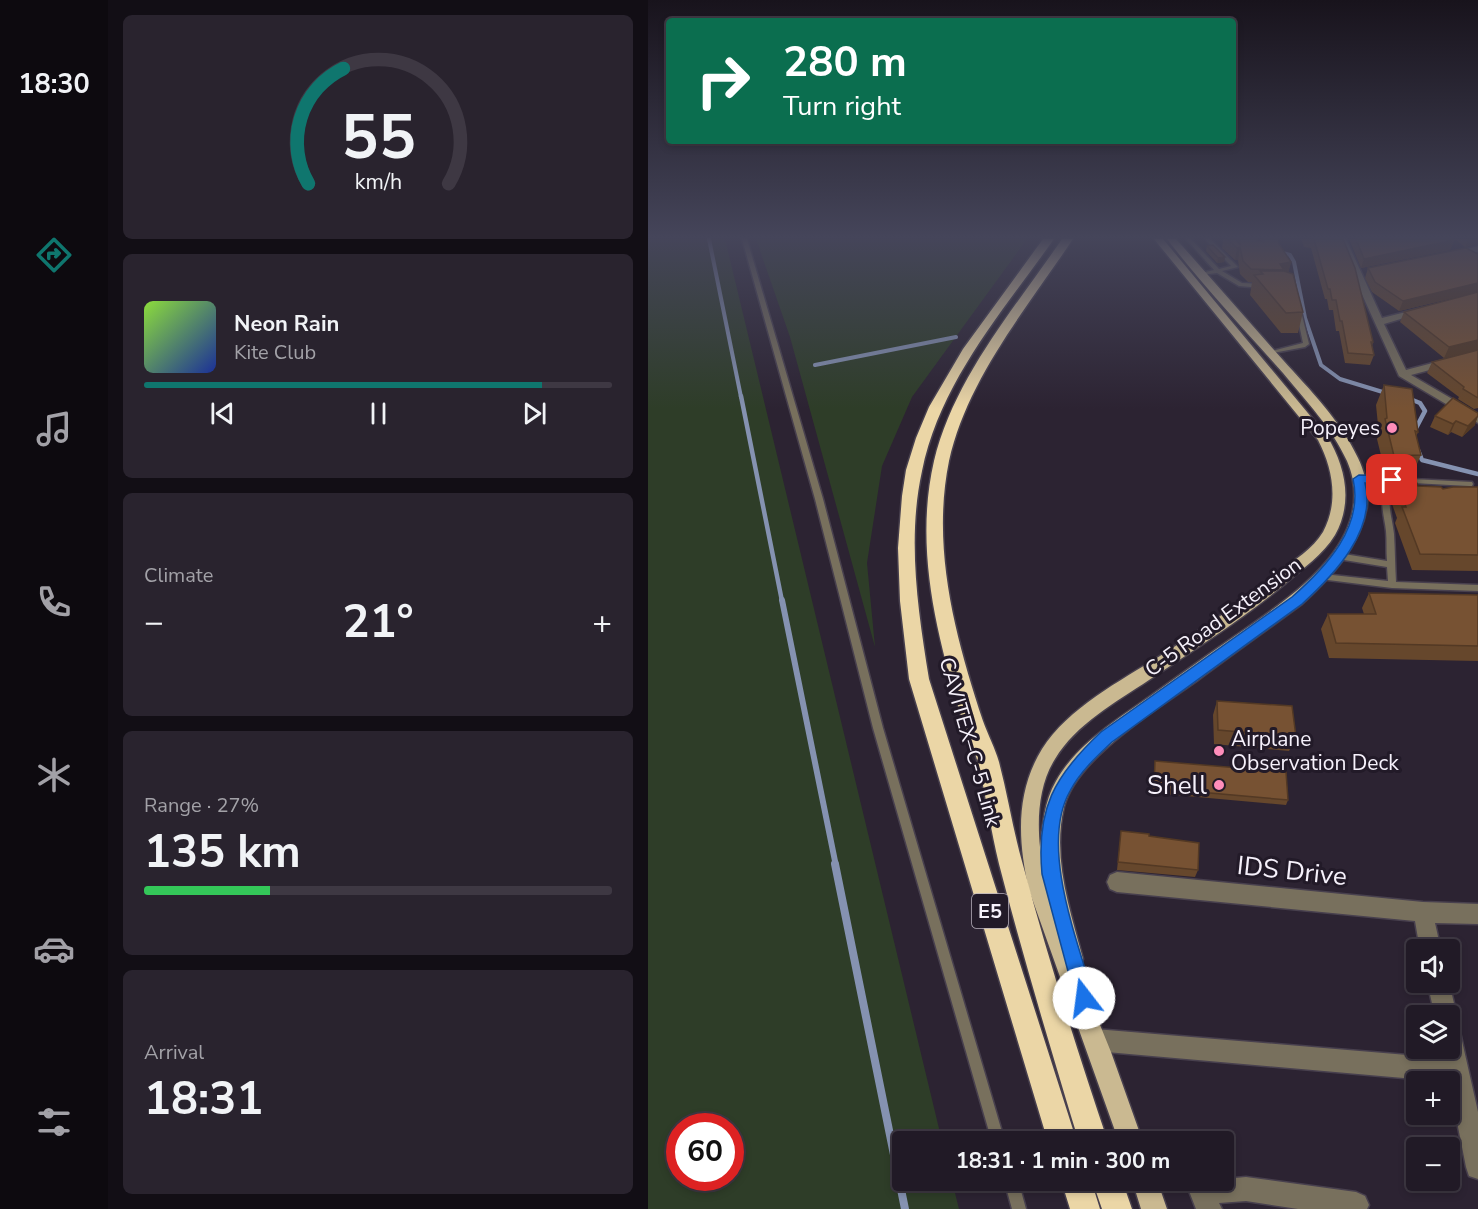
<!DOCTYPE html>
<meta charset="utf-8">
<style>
:root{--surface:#211a26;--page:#29232e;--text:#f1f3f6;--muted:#a2a1a7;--line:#3e3843;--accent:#0f766e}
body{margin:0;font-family:"Nunito Sans",sans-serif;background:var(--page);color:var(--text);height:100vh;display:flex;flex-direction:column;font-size:22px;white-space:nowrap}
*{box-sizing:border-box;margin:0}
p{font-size:20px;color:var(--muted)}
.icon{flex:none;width:33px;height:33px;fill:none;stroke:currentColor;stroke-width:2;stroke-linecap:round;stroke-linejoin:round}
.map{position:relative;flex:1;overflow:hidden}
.side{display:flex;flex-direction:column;gap:15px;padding:15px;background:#120e15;width:540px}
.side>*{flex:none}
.banner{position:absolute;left:18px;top:18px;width:570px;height:126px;border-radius:6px;box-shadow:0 3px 9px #0003,0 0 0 2px var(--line);background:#0b6e4f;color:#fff;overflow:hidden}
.fabs{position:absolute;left:758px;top:939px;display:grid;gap:12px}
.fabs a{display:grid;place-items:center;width:54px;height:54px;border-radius:6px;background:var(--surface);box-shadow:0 3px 9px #0003,0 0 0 2px var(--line);font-size:30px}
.speed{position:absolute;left:18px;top:1113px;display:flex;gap:12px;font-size:30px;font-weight:700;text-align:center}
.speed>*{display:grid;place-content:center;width:78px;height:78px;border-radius:50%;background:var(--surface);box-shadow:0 3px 9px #0003,0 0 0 2px var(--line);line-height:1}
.speed .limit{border:9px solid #d22;background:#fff;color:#111}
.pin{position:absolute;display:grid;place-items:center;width:51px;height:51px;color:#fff;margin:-26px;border-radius:12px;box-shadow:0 3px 9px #0006}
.me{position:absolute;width:66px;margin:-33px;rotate:345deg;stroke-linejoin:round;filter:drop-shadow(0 0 4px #0008)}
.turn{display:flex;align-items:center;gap:21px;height:126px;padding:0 18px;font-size:27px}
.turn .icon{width:78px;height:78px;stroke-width:2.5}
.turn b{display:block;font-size:42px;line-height:51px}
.big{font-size:45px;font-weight:700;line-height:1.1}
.side .widget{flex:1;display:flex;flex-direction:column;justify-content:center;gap:9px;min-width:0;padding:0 21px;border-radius:9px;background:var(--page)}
.side .dial{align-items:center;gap:0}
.dial svg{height:156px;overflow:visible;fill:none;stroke:var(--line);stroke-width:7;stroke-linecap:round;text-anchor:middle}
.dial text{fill:var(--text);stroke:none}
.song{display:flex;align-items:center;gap:18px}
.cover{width:72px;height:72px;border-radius:9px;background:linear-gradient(135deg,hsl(90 70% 55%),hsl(230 70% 35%))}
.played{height:6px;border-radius:3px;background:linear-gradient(90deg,var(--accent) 85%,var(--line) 85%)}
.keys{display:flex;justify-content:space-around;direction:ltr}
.heat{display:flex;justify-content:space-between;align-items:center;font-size:33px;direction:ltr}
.charge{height:9px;border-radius:4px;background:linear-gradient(90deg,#34c759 27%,var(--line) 0)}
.trip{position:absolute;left:244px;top:1131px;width:342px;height:60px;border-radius:6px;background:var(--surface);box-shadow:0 3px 9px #0003,0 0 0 2px var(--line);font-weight:700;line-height:60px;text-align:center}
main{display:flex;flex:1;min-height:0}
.tab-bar{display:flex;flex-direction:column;width:108px;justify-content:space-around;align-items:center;background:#0d0a0f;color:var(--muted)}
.tab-bar .icon{width:42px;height:42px}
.tab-bar .active{color:var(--accent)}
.tab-bar b{font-size:27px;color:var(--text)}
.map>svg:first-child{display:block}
</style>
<main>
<nav class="tab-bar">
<b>18:30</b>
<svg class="icon active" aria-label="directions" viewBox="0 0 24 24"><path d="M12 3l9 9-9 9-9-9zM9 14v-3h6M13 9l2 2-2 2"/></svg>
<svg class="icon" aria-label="music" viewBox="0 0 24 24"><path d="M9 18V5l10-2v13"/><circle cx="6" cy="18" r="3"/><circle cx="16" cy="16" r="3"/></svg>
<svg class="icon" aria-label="phone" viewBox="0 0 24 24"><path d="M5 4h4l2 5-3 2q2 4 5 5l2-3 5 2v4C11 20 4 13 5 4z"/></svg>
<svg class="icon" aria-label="climate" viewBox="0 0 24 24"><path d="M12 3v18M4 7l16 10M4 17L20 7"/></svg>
<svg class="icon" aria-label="car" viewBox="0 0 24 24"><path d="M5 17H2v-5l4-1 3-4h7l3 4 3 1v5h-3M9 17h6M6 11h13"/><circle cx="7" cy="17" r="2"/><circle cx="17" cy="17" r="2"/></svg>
<svg class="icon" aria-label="filters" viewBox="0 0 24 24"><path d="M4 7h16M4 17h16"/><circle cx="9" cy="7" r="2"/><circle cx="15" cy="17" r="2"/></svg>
</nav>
<section class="side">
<div class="widget dial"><svg viewBox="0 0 100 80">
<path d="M14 69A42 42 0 1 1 86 69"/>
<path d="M14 69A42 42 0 0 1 32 10" stroke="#0f766e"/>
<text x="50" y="56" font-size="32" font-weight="700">55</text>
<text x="50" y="72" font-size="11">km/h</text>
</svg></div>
<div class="widget">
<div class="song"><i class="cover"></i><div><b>Neon Rain</b><p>Kite Club</p></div></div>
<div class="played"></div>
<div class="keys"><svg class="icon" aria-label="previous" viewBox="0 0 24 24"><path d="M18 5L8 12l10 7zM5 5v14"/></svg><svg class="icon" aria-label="pause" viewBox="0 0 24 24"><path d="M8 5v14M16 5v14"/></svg><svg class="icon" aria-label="next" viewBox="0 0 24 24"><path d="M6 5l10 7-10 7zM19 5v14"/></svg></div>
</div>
<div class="widget"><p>Climate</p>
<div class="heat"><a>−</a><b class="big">21°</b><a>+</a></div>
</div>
<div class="widget"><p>Range · 27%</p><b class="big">135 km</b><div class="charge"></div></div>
<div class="widget"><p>Arrival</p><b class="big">18:31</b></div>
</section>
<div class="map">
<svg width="830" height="1209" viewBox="0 0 830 1209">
<rect width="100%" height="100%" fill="#2c2332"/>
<path fill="#2e3d28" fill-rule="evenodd" d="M0 239H77L294 1141 255 1142V1180L304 1181 311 1209H0ZM32 1126H82V1178H32Z
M108 239H379L264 397 234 466 219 563 227 647 142 337Z"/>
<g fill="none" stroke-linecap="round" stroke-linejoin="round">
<path stroke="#8592b1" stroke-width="4" d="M61 239 93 397
M631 252 642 255 646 262 657 318 673 365 692 379 738 393
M167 365 308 337"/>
<path stroke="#8592b1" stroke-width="4.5" d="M93 396 134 601
M762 399 772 403 777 411 767 430
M770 450 774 460 830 474"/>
<path stroke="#8592b1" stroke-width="6" d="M134 600 188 866"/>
<path stroke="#8592b1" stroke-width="8" d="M187 864 257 1209"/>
<g stroke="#48404e" stroke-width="3">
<path id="lane" d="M94 239H99L175 499 235 728 357 1142H344L225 728 167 499Z
M538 239H543L571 269 583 266 557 239H562L590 267 574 271 594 283 615 284 618 286 615 288 591 286 569 273 553 275V273L566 270Z
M648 310 653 311 661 344 657 347 620 354V352L655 343Z
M708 477 744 478 824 482 825 484 824 486H821L746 482C737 500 744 516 746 534 747 550 747 566 748 582L830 585V591L744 588 672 579 671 577 675 574 740 581 739 567 690 559 686 556 690 553 739 561C738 551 739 541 738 531 736 514 730 499 739 482L711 481H708L707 479Z
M356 1180H370L378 1209H364Z"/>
</g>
<g stroke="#48404e" stroke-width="3">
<path id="street" d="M689 239H698L734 318 774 308 779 311 736 324 758 370 830 351V357L763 375 830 414V423L751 376Z
M830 246V252L803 258 798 255Z
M469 872 775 902 830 904V924L787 923 793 950H772L767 921 469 892 462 889 459 882 462 875Z
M779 982H801L809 1016 806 1023 812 1032 830 1112V1179L821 1176 818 1167 801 1082 447 1051 439 1048 436 1040 439 1032 447 1029 795 1058 793 1048H801V1016H787Z
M598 1177 708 1192 717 1196 721 1205 719 1209H650L598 1201 571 1203 574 1209H548L541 1191 544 1182Z"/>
</g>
<g stroke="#48404e" stroke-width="3">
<path id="primary" d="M506 239H515L679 436C698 467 705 503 687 535 675 555 655 568 638 583 595 619 547 649 501 680 468 702 428 724 407 759 391 784 389 818 392 847 395 825 396 801 408 781 428 745 468 720 501 697 530 676 558 656 587 636 641 598 733 541 699 461 684 428 658 401 635 373 596 329 555 286 519 239H528C564 279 599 320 635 360 662 390 692 420 710 458 717 472 721 490 719 506 713 546 682 578 654 604 620 629 585 654 550 680 511 708 428 758 416 807 404 859 422 909 435 959L432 966 429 968 463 1052 495 1142H471L381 890C370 842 367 793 394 749 420 708 472 681 512 656 553 629 593 603 631 572 646 560 665 549 675 532 691 502 685 469 670 440Z
M484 1180H509L519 1209H493Z"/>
</g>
<g stroke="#48404e" stroke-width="3">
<path id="highway" d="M395 239H406C355 311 292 382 274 471 259 539 270 611 281 679L429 1142H400L261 679 252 601 250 548 254 496 258 470 268 438 281 407 315 349Z
M414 239H425C379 308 319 379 301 461 283 549 308 639 335 721 340 735 347 748 351 762 360 796 365 831 375 865 400 958 429 1050 460 1142H431L423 1116C398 1033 373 949 351 864 343 831 338 796 330 763 326 748 318 734 314 719 289 636 266 548 286 461 306 378 367 308 414 239Z
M413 1180H443L452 1209H422Z
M444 1180H474L484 1209H454Z"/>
</g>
<use href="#lane" fill="#78705d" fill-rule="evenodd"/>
<use href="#street" fill="#78705d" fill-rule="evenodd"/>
<use href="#primary" fill="#cab991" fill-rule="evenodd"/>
<use href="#highway" fill="#ebd6a6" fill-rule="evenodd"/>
</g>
<path fill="#66472c" d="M575 239H588L589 241 590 239H607L612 241V239H630L631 244 643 262 640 272 655 312 650 333H633L602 295 604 282H600L592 274 590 260H587L574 248Z
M653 239H695L725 342 724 346 726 355 722 365 697 363 691 331H688L685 310H681L679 299H677L663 248 656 247Z
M701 239H805L806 240 802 250 713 268Z
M807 239H830V244L817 247Z
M559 246 577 257 576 262 569 263 558 251Z
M830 254V292L751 311 724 292 717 278 720 268Z
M830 292V350L796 358 752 322 756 312Z
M830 350V408L826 409 810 399 811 397 779 373 784 362Z
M736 385 770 432 768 437 773 455 765 473 770 486 795 489 830 487V571L764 570 747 523 749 518 744 504 747 484 751 475 738 476 729 439 731 435 728 405Z
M787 416 827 425 814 437 803 432 800 435 782 427Z
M721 593 830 595V661L681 658 673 629 680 614H716L714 608Z
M569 701 648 737 641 751 566 744 565 715Z
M507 761 640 800 638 805 505 793Z
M473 831 550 870 547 877 469 870Z"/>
<path fill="#533924" d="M820 239H830V244L817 247Z
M806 240 802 250 713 268 716 259Z
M592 247 590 260H587L589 248Z
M577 257 576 262 569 263 570 258Z
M643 262 640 275 634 276 636 270 632 264Z
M830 283V292L751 311 755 301Z
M830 340V350L796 358 801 347Z
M830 416 827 425 814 437 820 426Z
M808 421 803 432 800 435 805 424Z"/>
<path fill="#775233" stroke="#533924" stroke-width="1.5" d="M580 239H588L592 245 591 239H607L615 242V239H630L631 244 643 262 632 264 636 270 603 269 595 261 592 247 589 248Z
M666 239H695L707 268 725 342H723L726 355 700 353 694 321H692L688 300H684L682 289H680Z
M708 239H805L806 240 716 259Z
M565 245 577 257 570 258 559 246Z
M818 248 830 254V283L755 301 727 282 720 268Z
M612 271H636L645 274 655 312 638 313 606 275 615 274Z
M830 292V340L801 347 756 312Z
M830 350V398L815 389 816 387 784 362Z
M736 385 764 389 770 432 767 431 773 455 746 456 737 419 739 418Z
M805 398 830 413V416L820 426 808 421 805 424 787 416Z
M755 468 763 469 770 486 793 487 795 489 805 487H830V555L772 554 754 507H758L751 488Z
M721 593 830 595V646L688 643 680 614H728Z
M569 701 644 706 648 737 570 730Z
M507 761 638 772 640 800 506 788Z
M473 831 501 834V836L551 843 550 870 470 862Z"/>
<linearGradient id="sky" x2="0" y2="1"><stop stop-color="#18131c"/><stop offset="0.58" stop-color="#45455a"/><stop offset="1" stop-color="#45455a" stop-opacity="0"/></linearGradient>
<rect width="830" height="409" fill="url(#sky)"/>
<path fill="#1a73e8" stroke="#114b97" stroke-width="1.5" d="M711 475 744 476 750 480 744 484 717 483C729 530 686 575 654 604L464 742C448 757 432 772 422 791 391 846 430 942 446 998L443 1005 436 1008 429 1005 394 874C388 809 406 776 453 732L644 597C678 567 716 527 705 479Z"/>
<g fill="#ff8ebb" stroke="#221a28" stroke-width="2">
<circle cx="744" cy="428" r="6"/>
<circle cx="571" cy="751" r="6"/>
<circle cx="571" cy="785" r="6"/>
</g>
<g text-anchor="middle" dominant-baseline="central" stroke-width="6" stroke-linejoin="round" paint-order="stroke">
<rect fill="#221a28" stroke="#b6b0bc" stroke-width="1.5" x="324" y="894" width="36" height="34" rx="4.5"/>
<g font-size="20" font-weight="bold" fill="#f6f1fb">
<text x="342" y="911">E5</text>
</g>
<g font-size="21" fill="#f6f1fb" stroke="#221a28" text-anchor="end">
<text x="732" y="428">Popeyes</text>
<text x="583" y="739" text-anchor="start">Airplane<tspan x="583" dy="24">Observation Deck</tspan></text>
</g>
<g font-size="21" fill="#f6f1fb" stroke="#221a28">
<text transform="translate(575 617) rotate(-36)">C-5 Road Extension</text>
<text transform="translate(322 742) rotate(74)">CAVITEX–C-5 Link</text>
</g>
<g font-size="26" fill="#f6f1fb" stroke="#221a28" text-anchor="end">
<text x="559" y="785">Shell</text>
</g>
<g font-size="26" fill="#f6f1fb" stroke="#221a28">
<text transform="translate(644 871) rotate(6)">IDS Drive</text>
</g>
</g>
</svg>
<div class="fabs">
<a><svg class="icon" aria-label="sound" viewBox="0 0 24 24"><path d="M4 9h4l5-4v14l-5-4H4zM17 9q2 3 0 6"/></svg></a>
<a><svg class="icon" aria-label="layers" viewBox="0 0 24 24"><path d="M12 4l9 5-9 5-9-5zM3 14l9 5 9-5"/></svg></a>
<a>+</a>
<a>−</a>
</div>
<div class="speed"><div class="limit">60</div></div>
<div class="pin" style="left:744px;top:480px;background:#d93025"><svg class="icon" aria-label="arrive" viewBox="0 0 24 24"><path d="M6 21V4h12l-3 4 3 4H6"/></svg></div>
<svg class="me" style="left:436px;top:998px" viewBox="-20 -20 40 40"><circle r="19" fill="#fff"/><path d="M0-13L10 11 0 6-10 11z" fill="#1a73e8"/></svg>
<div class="trip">18:31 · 1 min · 300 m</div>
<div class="banner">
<div class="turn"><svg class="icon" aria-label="right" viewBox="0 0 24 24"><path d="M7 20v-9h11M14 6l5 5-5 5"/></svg><div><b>280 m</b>Turn right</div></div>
</div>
</div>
</main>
